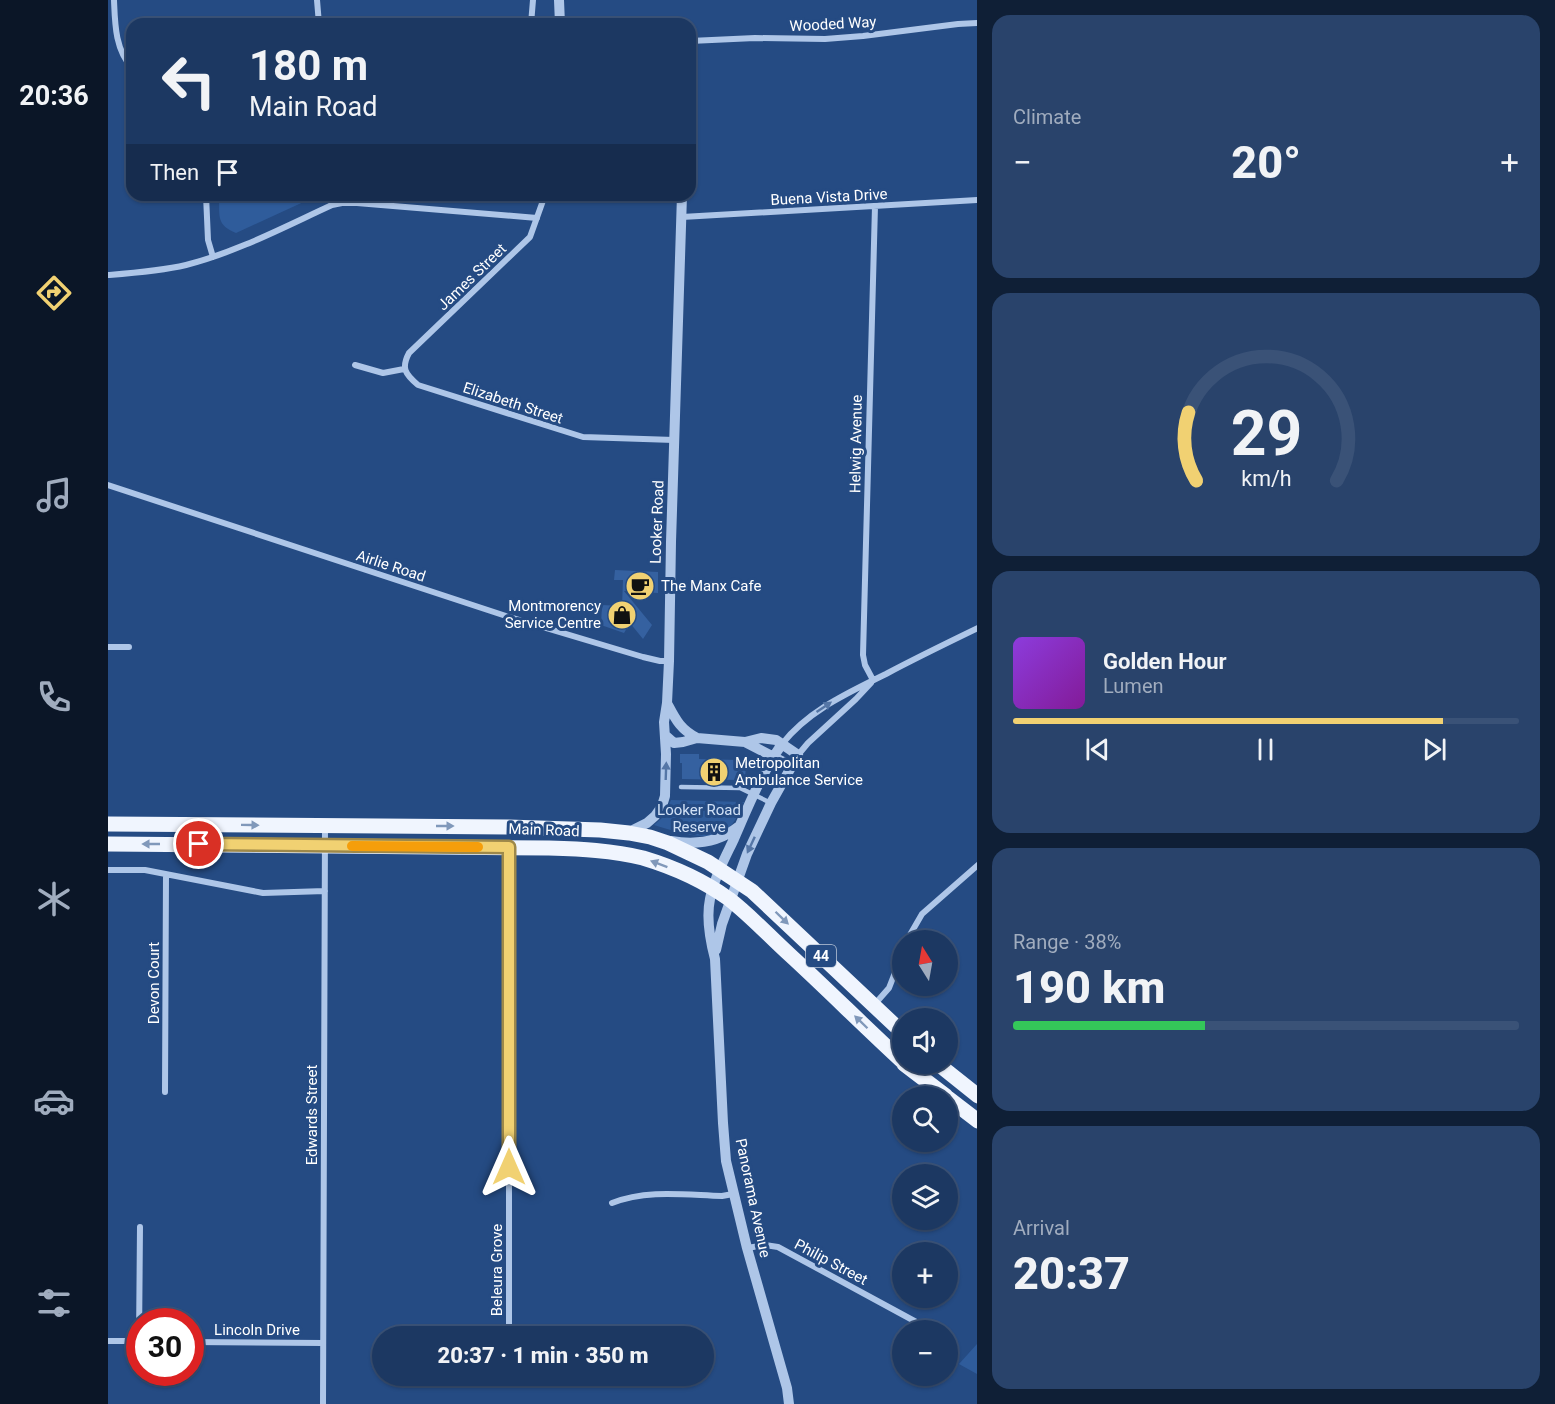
<!DOCTYPE html>
<meta charset="utf-8">
<style>
:root{--surface:#1c3862;--page:#29436b;--text:#f1f3f6;--muted:#a0acbe;--line:#3a5277;--accent:#f1d172}
body{margin:0;font-family:Roboto,sans-serif;background:var(--page);color:var(--text);height:100vh;display:flex;flex-direction:column;font-size:22px;white-space:nowrap}
*{box-sizing:border-box;margin:0}
p{font-size:20px;color:var(--muted)}
.icon{flex:none;width:33px;height:33px;fill:none;stroke:currentColor;stroke-width:2;stroke-linecap:round;stroke-linejoin:round}
.map{position:relative;flex:1;overflow:hidden}
.sheet{display:flex;flex-direction:column;gap:15px;padding:15px;background:#0f1f36;width:578px}
.sheet>*{flex:none}
.top-card{position:absolute;left:18px;top:18px;width:570px;height:183px;border-radius:18px;box-shadow:0 2px 4px #0004,0 0 0 2px var(--line);background:#1c3862;color:var(--text);overflow:hidden}
.needle{width:39px;rotate:349deg}
.controls{position:absolute;left:784px;top:930px;display:grid;gap:12px}
.controls a{display:grid;place-items:center;width:66px;height:66px;border-radius:50%;background:var(--surface);box-shadow:0 2px 4px #0004,0 0 0 2px var(--line);font-size:30px}
.speed{position:absolute;left:18px;top:1308px;display:flex;gap:12px;font-size:30px;font-weight:700;text-align:center}
.speed>*{display:grid;place-content:center;width:78px;height:78px;border-radius:50%;background:var(--surface);box-shadow:0 2px 4px #0004,0 0 0 2px var(--line);line-height:1}
.speed .limit{border:9px solid #d22;background:#fff;color:#111}
.pin{position:absolute;display:grid;place-items:center;width:51px;height:51px;color:#fff;margin:-26px;border:3px solid #fff;border-radius:50%;box-shadow:0 2px 6px #0007}
.me{position:absolute;width:66px;margin:-33px;rotate:0deg;stroke-linejoin:round;filter:drop-shadow(0 0 4px #0008)}
.turn{display:flex;align-items:center;gap:21px;height:126px;padding:0 24px;font-size:27px}
.turn .icon{width:78px;height:78px;stroke-width:2.5}
.turn b{display:block;font-size:42px;line-height:51px}
.then{display:flex;align-items:center;height:57px;padding:0 24px;background:#0003;gap:12px;font-size:22px}
.big{font-size:45px;font-weight:800;line-height:1.1}
.sheet .card{flex:1;display:flex;flex-direction:column;justify-content:center;gap:9px;min-width:0;padding:0 21px;border-radius:18px;background:var(--page)}
.sheet .dial{align-items:center;gap:0}
.dial svg{height:156px;overflow:visible;fill:none;stroke:var(--line);stroke-width:7;stroke-linecap:round;text-anchor:middle}
.dial text{fill:var(--text);stroke:none}
.song{display:flex;align-items:center;gap:18px}
.cover{width:72px;height:72px;border-radius:9px;background:linear-gradient(135deg,hsl(270 70% 55%),hsl(290 70% 35%))}
.played{height:6px;border-radius:3px;background:linear-gradient(90deg,var(--accent) 85%,var(--line) 85%)}
.keys{display:flex;justify-content:space-around;direction:ltr}
.heat{display:flex;justify-content:space-between;align-items:center;font-size:33px;direction:ltr}
.charge{height:9px;border-radius:4px;background:linear-gradient(90deg,#34c759 38%,var(--line) 0)}
.trip{position:absolute;left:264px;top:1326px;width:342px;height:60px;border-radius:30px;background:var(--surface);box-shadow:0 2px 4px #0004,0 0 0 2px var(--line);font-weight:800;line-height:60px;text-align:center}
main{display:flex;flex:1;min-height:0}
.tab-bar{display:flex;flex-direction:column;width:108px;justify-content:space-around;align-items:center;background:#0b1627;color:var(--muted)}
.tab-bar .icon{width:42px;height:42px}
.tab-bar .current{color:var(--accent)}
.tab-bar b{font-size:27px;color:var(--text)}
.map>svg:first-child{display:block}
</style>
<main>
<nav class="tab-bar">
<b>20:36</b>
<svg class="icon current" aria-label="directions" viewBox="0 0 24 24"><path d="M12 3l9 9-9 9-9-9zM9 14v-3h6M13 9l2 2-2 2"/></svg>
<svg class="icon" aria-label="music" viewBox="0 0 24 24"><path d="M9 18V5l10-2v13"/><circle cx="6" cy="18" r="3"/><circle cx="16" cy="16" r="3"/></svg>
<svg class="icon" aria-label="phone" viewBox="0 0 24 24"><path d="M5 4h4l2 5-3 2q2 4 5 5l2-3 5 2v4C11 20 4 13 5 4z"/></svg>
<svg class="icon" aria-label="climate" viewBox="0 0 24 24"><path d="M12 3v18M4 7l16 10M4 17L20 7"/></svg>
<svg class="icon" aria-label="car" viewBox="0 0 24 24"><path d="M5 17H2v-5l4-1 3-4h7l3 4 3 1v5h-3M9 17h6M6 11h13"/><circle cx="7" cy="17" r="2"/><circle cx="17" cy="17" r="2"/></svg>
<svg class="icon" aria-label="filters" viewBox="0 0 24 24"><path d="M4 7h16M4 17h16"/><circle cx="9" cy="7" r="2"/><circle cx="15" cy="17" r="2"/></svg>
</nav>
<div class="map">
<svg width="870" height="1404" viewBox="0 0 870 1404">
<rect width="100%" height="100%" fill="#254b83"/>
<path fill="#2f5c9b" d="M111 195H206L202 199 128 233C107 225 112 214 111 195Z
M563 800 636 802C633 808 630 817 625 823 607 847 570 832 546 825L555 817Z
M869 1344V1374L851 1364Z"/>
<path fill="#3561a0" d="M507 570 550 572V593L516 591 544 625 535 639 522 623 516 633 493 625 494 605 514 606 515 580H506Z
M572 754H591V759L630 760V766H638L637 778H630V780L574 779V763H572Z"/>
<g fill="none" stroke-linecap="round" stroke-linejoin="round">
<path stroke="#aec6e8" stroke-width="4.5" d="M573 787 632 788 663 803"/>
<path stroke="#aec6e8" stroke-width="6" d="M6 0C7 24 7 49 24 68
M209 0 211 24
M423 24 425 0
M582 41 647 38 717 39 755 36 850 24 870 23
M98 195 100 240 105 257
M221 195 224 205
M437 195 422 237 301 353C293 368 297 374 310 385L475 437 566 440
M574 217 870 200
M0 275C26 273 53 271 78 265 129 252 176 227 224 205L234 203H249L429 218
M247 365 275 373 296 369
M0 485 398 616 535 657 552 661H561
M0 647H21
M765 680 757 665 755 655 767 206
M674 744C701 710 740 693 778 674 808 658 839 643 870 628
M690 755 700 743 748 699 763 683
M401 847V1334
M0 870H37L155 893 217 891
M799 940 814 914 870 865
M766 1005 781 988 795 952
M57 1092 58 874
M504 1203C539 1189 578 1195 614 1196L625 1194
M639 1248 657 1245 670 1247 823 1330
M0 1341H32
M31 1341 32 1227
M82 1342 215 1343
M215 1404 217 826"/>
<path stroke="#aec6e8" stroke-width="10" d="M451 0 452 24
M559 703C568 720 572 729 589 738
M557 735 566 743 575 742 589 738 637 742 653 738 668 740 690 755 663 803 639 854 614 924 608 950
M637 742 683 766
M674 744C654 772 640 807 626 839 617 858 606 878 602 899 598 918 602 940 607 959L615 1123 618 1161 639 1248 679 1388 681 1404
M521 832 539 823 547 816 554 806 557 796 558 754 556 722 559 703 561 661 563 542 574 195
M563 841C587 845 610 843 630 827"/>
<path stroke="#f0f5fe" stroke-width="15" d="M0 824 400 827 492 830 521 833 542 837 560 843 600 862 644 891 795 1033
M0 844 440 848C471 849 504 850 535 858 565 867 596 881 621 899 643 916 662 937 682 955 720 990 757 1027 795 1062
M796 1064 838 1096
M830 1064 870 1096
M840 1098 870 1121"/>
</g>
<defs><path id="oneway-solid" d="M-6-.8H1V-3.2L6.5 0L1 3.2V.8H-6Z" transform="scale(1.5)"/></defs>
<g fill="#5576a6">
<use href="#oneway-solid" transform="translate(716 707) rotate(-34)"/>
<use href="#oneway-solid" transform="translate(558 771) rotate(-88)"/>
<use href="#oneway-solid" transform="translate(643 845) rotate(115)"/>
</g>
<g fill="#8098ba">
<use href="#oneway-solid" transform="translate(142 825) rotate(1)"/>
<use href="#oneway-solid" transform="translate(337 826)"/>
<use href="#oneway-solid" transform="translate(43 844) rotate(-180)"/>
<use href="#oneway-solid" transform="translate(551 864) rotate(-159)"/>
<use href="#oneway-solid" transform="translate(674 918) rotate(44)"/>
<use href="#oneway-solid" transform="translate(753 1022) rotate(-136)"/>
</g>
<g fill="none" stroke-linecap="round" stroke-linejoin="round">
<g stroke="#9d884a" stroke-width="15">
<path id="route" d="M91 844 401 847V1167"/>
</g>
<use href="#route" stroke="#f1d172" stroke-width="10"/>
<path stroke="#f59e0b" stroke-width="10" d="M244 846 370 847"/>
</g>
<defs>
<g id="cafe-disc" transform="scale(1.5)"><circle r="9.5" fill="#f1d172" stroke="#254b83"/><path d="M-5.5-4.5H6V0H3Q3 3.5 0 3.5H-2.5Q-5.5 3.5-5.5 0ZM3-3.2v2h1.7v-2ZM-6 4.5H4V6H-6Z" fill="#111"/></g>
<g id="shop-disc" transform="scale(1.5)"><circle r="9.5" fill="#f1d172" stroke="#254b83"/><path d="M-5-2.5h2.3a2.7 3.5 0 0 1 5.4 0H5L5.5 6h-11ZM-1.5-2.5h3a1.5 2.3 0 0 0-3 0Z" fill="#111"/></g>
<g id="building-disc" transform="scale(1.5)"><circle r="9.5" fill="#f1d172" stroke="#254b83"/><path d="M-4-6H4V6H1V3H-1V6H-4ZM-2.5-4.3h1.7v1.8h-1.7ZM.8-4.3h1.7v1.8H.8ZM-2.5-1h1.7V.8h-1.7ZM.8-1h1.7V.8H.8Z" fill="#111"/></g>
</defs>
<g fill-rule="evenodd">
<use href="#cafe-disc" x="532" y="586"/>
<use href="#shop-disc" x="514" y="615"/>
<use href="#building-disc" x="606" y="772"/>
</g>
<g text-anchor="middle" dominant-baseline="central" stroke-width="6" stroke-linejoin="round" paint-order="stroke">
<rect fill="#254b83" stroke="#bec9da" stroke-width="1.5" x="698" y="945" width="30" height="22" rx="4.5"/>
<g font-size="14" font-weight="bold" fill="#fff">
<text x="713" y="956">44</text>
</g>
<g font-size="15" fill="#fff" stroke="#254b83">
<text transform="translate(725 24) rotate(-3)">Wooded Way</text>
<text transform="translate(721 197) rotate(-3)">Buena Vista Drive</text>
<text transform="translate(364 277) rotate(-44)">James Street</text>
<text transform="translate(405 403) rotate(18)">Elizabeth Street</text>
<text transform="translate(748 444) rotate(-89)">Helwig Avenue</text>
<text transform="translate(549 522) rotate(-88)">Looker Road</text>
<text transform="translate(283 566) rotate(18)">Airlie Road</text>
<text transform="translate(436 830) rotate(2)">Main Road</text>
<text transform="translate(46 983) rotate(-90)">Devon Court</text>
<text transform="translate(204 1115) rotate(-90)">Edwards Street</text>
<text transform="translate(645 1198) rotate(78)">Panorama Avenue</text>
<text transform="translate(723 1262) rotate(28)">Philip Street</text>
<text transform="translate(389 1270) rotate(-90)">Beleura Grove</text>
<text x="149" y="1330">Lincoln Drive</text>
</g>
<g font-size="15" fill="#fff" stroke="#254b83" text-anchor="start">
<text x="553" y="586">The Manx Cafe</text>
<text x="493" y="606" text-anchor="end">Montmorency<tspan x="493" dy="17">Service Centre</tspan></text>
<text x="627" y="763">Metropolitan<tspan x="627" dy="17">Ambulance Service</tspan></text>
</g>
<g font-size="15" fill="#d1e1f6" stroke="#254b83">
<text x="591" y="810">Looker Road<tspan x="591" dy="17">Reserve</tspan></text>
</g>
</g>
</svg>
<div class="controls">
<a><svg class="needle" viewBox="-14 -14 28 28"><path d="M0-13l5 13h-10z" fill="#e53935"/><path d="M0 13l5-13h-10z" fill="#a0acbe"/></svg></a>
<a><svg class="icon" aria-label="sound" viewBox="0 0 24 24"><path d="M4 9h4l5-4v14l-5-4H4zM17 9q2 3 0 6"/></svg></a>
<a><svg class="icon" aria-label="search" viewBox="0 0 24 24"><circle cx="10" cy="10" r="6"/><path d="M15 15l6 6"/></svg></a>
<a><svg class="icon" aria-label="layers" viewBox="0 0 24 24"><path d="M12 4l9 5-9 5-9-5zM3 14l9 5 9-5"/></svg></a>
<a>+</a>
<a>−</a>
</div>
<div class="speed"><div class="limit">30</div></div>
<div class="pin" style="left:91px;top:844px;background:#d93025"><svg class="icon" aria-label="arrive" viewBox="0 0 24 24"><path d="M6 21V4h12l-3 4 3 4H6"/></svg></div>
<svg class="me" style="left:401px;top:1167px" viewBox="-20 -20 40 40"><path d="M0-17L14 15 0 8-14 15z" fill="#f1d172" stroke="#fff" stroke-width="4"/></svg>
<div class="trip">20:37 · 1 min · 350 m</div>
<div class="top-card">
<div class="turn"><svg class="icon" aria-label="left" viewBox="0 0 24 24"><path d="M17 20v-9H6M10 6l-5 5 5 5"/></svg><div><b>180 m</b>Main Road</div></div>
<div class="then">Then<svg class="icon" aria-label="arrive" viewBox="0 0 24 24"><path d="M6 21V4h12l-3 4 3 4H6"/></svg></div>
</div>
</div>
<section class="sheet">
<div class="card"><p>Climate</p>
<div class="heat"><a>−</a><b class="big">20°</b><a>+</a></div>
</div>
<div class="card dial"><svg viewBox="0 0 100 80">
<path d="M14 69A42 42 0 1 1 86 69"/>
<path d="M14 69A42 42 0 0 1 10 34" stroke="#f1d172"/>
<text x="50" y="56" font-size="32" font-weight="700">29</text>
<text x="50" y="72" font-size="11">km/h</text>
</svg></div>
<div class="card">
<div class="song"><i class="cover"></i><div><b>Golden Hour</b><p>Lumen</p></div></div>
<div class="played"></div>
<div class="keys"><svg class="icon" aria-label="previous" viewBox="0 0 24 24"><path d="M18 5L8 12l10 7zM5 5v14"/></svg><svg class="icon" aria-label="pause" viewBox="0 0 24 24"><path d="M8 5v14M16 5v14"/></svg><svg class="icon" aria-label="next" viewBox="0 0 24 24"><path d="M6 5l10 7-10 7zM19 5v14"/></svg></div>
</div>
<div class="card"><p>Range · 38%</p><b class="big">190 km</b><div class="charge"></div></div>
<div class="card"><p>Arrival</p><b class="big">20:37</b></div>
</section>
</main>
